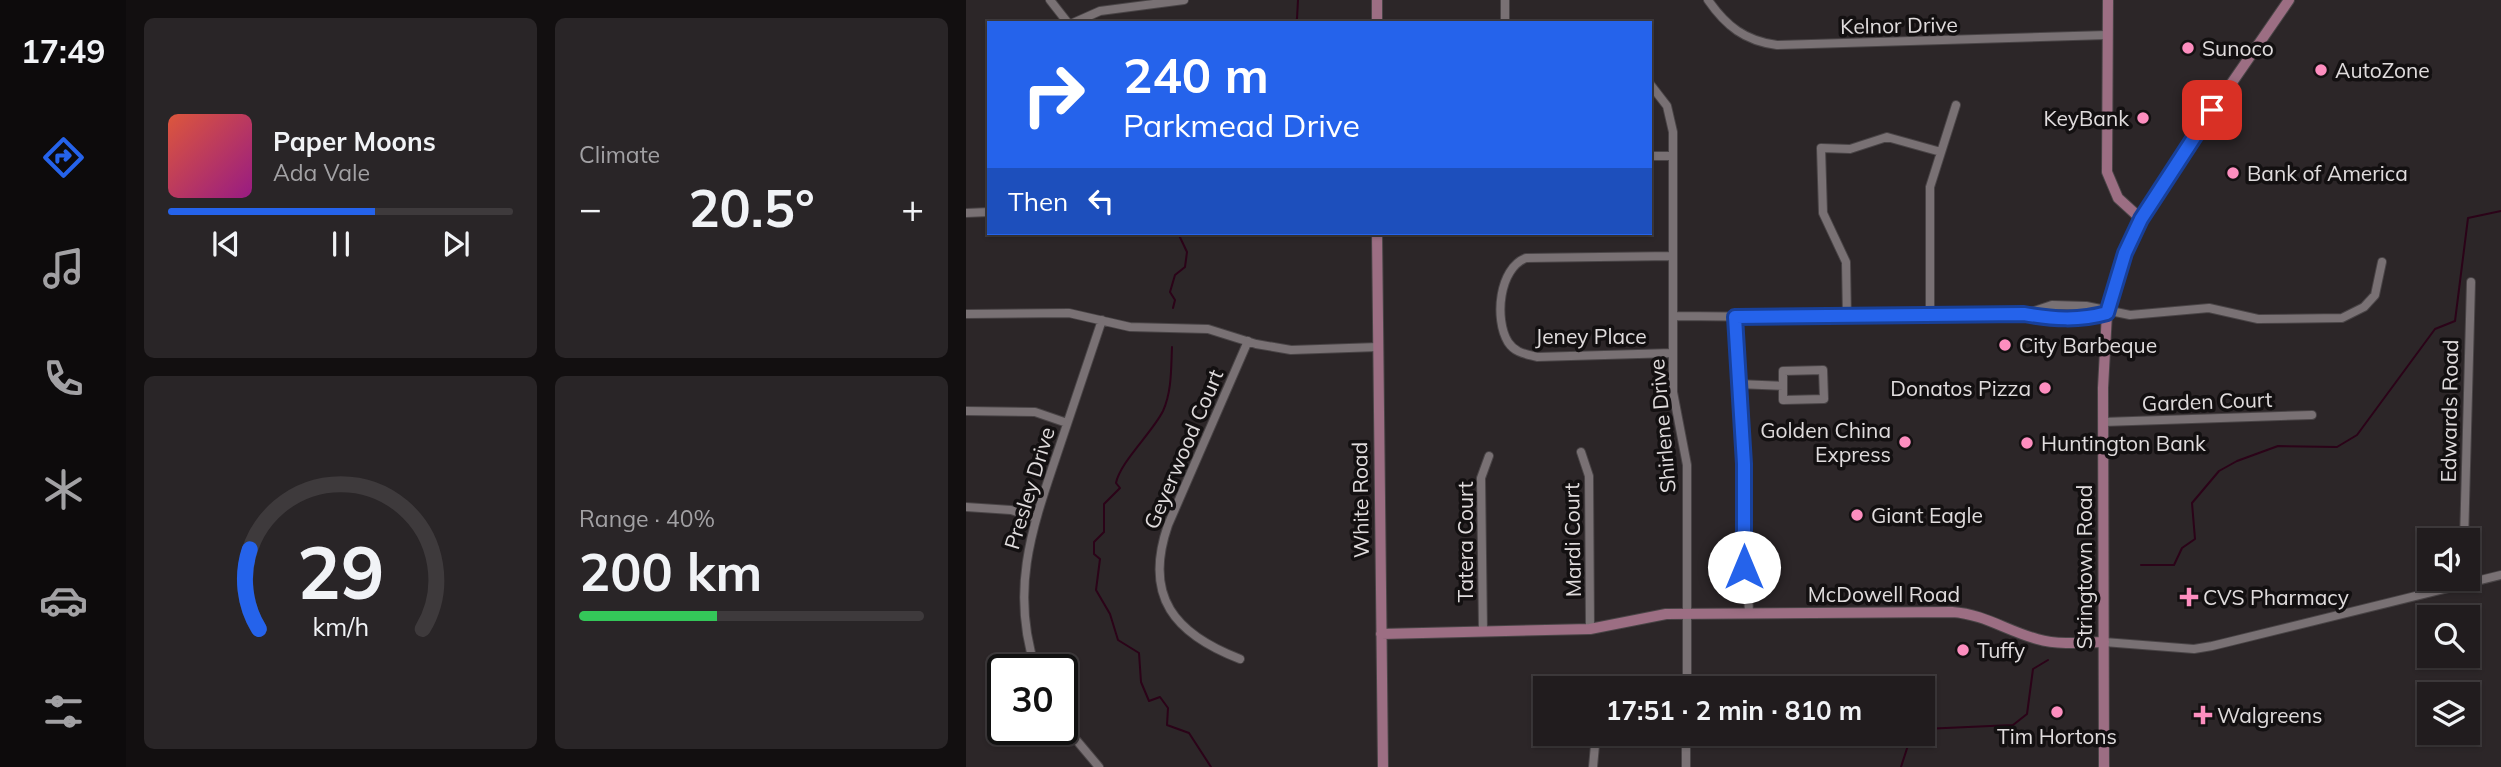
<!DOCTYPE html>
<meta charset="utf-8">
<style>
:root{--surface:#211c1e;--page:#292527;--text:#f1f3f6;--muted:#a2a1a4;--line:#3e3a3c;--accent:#2563eb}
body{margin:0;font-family:Mulish,sans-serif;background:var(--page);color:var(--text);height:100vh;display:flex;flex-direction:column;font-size:26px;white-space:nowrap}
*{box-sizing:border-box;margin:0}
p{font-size:23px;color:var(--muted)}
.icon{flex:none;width:38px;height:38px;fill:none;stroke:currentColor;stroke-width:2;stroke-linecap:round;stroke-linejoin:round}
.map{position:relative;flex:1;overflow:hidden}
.details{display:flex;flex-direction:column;gap:18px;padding:18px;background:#120f10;width:840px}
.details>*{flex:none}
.hud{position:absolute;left:21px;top:21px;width:665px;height:214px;border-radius:0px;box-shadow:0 2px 5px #0004,0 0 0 2px var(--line);background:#2563eb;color:#fff;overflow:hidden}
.buttons{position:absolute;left:1451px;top:528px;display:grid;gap:14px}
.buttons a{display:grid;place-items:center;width:63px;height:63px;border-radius:0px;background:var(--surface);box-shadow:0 2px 5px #0004,0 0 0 2px var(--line);font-size:35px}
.speed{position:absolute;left:21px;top:654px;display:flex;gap:14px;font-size:35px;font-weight:700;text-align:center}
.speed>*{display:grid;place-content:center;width:91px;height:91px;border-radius:50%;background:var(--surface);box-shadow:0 2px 5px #0004,0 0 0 2px var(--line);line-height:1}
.speed .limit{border:4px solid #111;border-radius:10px;background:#fff;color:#111}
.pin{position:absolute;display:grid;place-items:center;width:60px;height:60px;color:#fff;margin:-30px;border-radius:14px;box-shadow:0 4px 10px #0006}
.me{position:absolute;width:77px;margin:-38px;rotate:0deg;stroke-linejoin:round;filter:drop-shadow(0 0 5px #0008)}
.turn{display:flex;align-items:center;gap:24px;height:147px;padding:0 21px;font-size:32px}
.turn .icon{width:91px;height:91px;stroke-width:2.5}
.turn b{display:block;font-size:49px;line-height:60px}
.then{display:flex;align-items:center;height:66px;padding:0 21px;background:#0003;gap:14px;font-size:26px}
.big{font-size:52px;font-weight:700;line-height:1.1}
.details .card{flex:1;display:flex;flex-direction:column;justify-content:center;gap:10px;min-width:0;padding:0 24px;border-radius:10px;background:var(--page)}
.details .dial{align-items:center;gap:0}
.dial svg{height:182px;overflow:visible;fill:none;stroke:var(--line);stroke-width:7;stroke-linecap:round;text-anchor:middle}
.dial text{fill:var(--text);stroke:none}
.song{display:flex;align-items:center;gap:21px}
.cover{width:84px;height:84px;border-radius:10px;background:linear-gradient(135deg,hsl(10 70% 55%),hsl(310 70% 35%))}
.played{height:7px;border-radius:4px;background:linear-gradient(90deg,var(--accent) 60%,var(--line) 60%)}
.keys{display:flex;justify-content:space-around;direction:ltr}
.heat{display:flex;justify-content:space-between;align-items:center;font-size:38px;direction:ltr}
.charge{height:10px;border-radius:5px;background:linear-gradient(90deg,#34c759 40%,var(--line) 0)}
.details .tiles{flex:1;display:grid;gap:18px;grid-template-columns:repeat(2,1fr)}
.trip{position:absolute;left:567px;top:676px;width:402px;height:70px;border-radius:0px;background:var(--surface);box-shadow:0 2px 5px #0004,0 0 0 2px var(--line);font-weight:700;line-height:70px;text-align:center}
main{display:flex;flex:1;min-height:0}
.menu{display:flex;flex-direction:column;width:126px;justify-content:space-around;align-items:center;background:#0d0b0c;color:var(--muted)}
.menu .icon{width:49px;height:49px}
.menu .on{color:var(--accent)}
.menu b{font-size:32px;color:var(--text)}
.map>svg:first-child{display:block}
</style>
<main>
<nav class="menu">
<b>17:49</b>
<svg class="icon on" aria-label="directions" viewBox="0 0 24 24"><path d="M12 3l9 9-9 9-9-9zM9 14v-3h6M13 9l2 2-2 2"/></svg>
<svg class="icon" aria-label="music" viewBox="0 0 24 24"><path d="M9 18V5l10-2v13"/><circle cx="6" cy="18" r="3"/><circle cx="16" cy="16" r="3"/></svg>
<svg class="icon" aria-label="phone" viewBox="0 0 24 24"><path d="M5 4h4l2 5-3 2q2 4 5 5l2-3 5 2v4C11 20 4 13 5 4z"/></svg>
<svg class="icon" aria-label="climate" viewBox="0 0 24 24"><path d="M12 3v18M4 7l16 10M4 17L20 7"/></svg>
<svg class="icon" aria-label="car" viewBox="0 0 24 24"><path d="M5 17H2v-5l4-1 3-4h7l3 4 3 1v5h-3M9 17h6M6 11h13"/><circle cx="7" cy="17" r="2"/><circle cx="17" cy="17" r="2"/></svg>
<svg class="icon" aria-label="filters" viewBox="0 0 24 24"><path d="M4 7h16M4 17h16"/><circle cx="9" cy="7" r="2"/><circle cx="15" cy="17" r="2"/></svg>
</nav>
<section class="details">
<div class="tiles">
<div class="card">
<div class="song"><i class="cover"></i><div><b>Paper Moons</b><p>Ada Vale</p></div></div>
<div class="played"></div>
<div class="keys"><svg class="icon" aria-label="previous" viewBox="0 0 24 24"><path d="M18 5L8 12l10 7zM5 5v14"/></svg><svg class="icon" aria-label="pause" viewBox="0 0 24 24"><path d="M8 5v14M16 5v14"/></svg><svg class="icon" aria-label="next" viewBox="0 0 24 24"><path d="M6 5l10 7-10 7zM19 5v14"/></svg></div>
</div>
<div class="card"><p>Climate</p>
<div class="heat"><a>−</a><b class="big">20.5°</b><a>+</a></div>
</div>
<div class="card dial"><svg viewBox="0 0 100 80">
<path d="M14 69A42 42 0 1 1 86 69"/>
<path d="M14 69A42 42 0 0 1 10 34" stroke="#2563eb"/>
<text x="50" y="56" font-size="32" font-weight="700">29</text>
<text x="50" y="72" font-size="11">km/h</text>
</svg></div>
<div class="card"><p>Range · 40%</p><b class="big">200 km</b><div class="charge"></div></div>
</div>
</section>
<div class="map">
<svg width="1535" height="767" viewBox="0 0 1535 767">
<rect width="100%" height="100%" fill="#2c2628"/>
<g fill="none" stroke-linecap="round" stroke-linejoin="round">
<path stroke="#2b0318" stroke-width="2" d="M324 23 331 19 332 0
M207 308 209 300 204 292 209 275 219 267 221 252 212 233
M206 347C205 368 206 391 197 411 186 433 154 462 150 483L154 488 138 504V532L128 542V554L134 559 130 590 144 614 152 640 173 653 175 682 183 701 194 697 202 708 201 725 223 733 245 767
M1175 565H1208L1216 548 1229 539 1226 503 1253 471 1271 461 1312 446 1371 447 1391 435 1469 329 1489 321 1502 218 1535 211
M957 729 1047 725 1061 714 1067 669 1082 660
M935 767 946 733"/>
<g stroke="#494446" stroke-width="10">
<path id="street" d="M84 0 102 23
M539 0V23
M742 0C760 26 779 41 811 45L1141 35
M107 23 134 11 218 0
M684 84 701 106 707 132V392L721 465V688
M684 156H706
M0 213 23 212
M0 314 103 313 164 327 242 329 290 344 325 350 412 347
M1059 314 1086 305 1120 306 1164 315 1243 308 1292 319 1376 318 1398 307 1409 295 1416 262
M707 316C817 317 926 317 1036 315 1073 314 1105 323 1141 313
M964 316V187L990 105
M769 317 783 613
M881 318 880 262 857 213 855 148 884 149 921 137 975 152
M706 353 571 357C560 354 549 353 542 342 528 319 533 268 560 258L707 256
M857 370 858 399 817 400V371Z
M772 384 817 386
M0 411 69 412 101 423
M1137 422 1346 415
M615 452 623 476 624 629
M0 507 45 510 70 518
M1498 541 1505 282
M517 631 515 478 523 456
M1138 642 1228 649 1246 646 1535 575
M274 659C209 634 177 597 202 525L282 341
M70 670C44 592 65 531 90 457 105 411 121 366 136 320
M96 723 133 767
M720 733V767
M627 767 629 745 637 733"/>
</g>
<g stroke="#494446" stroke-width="12">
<path id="secondary" d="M411 0V23
M1142 0 1141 172 1152 198 1175 219
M411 233 417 767
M415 634 624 629 700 614 986 612C1018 614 1041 631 1071 639 1092 645 1115 643 1138 642
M1138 767 1137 388 1141 313 1159 253 1187 197 1323 0"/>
</g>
<use href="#street" stroke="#797174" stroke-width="8"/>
<use href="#secondary" stroke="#9c6e83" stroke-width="10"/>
</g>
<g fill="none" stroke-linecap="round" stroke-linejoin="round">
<g stroke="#184099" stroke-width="18">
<path id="route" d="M778 567V464L769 317 1058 314C1087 319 1113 321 1141 313L1159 253 1175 219 1246 110"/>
</g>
<use href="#route" stroke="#2563eb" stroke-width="12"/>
</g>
<g fill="#fd8ebf" stroke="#131011" stroke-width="2.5">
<circle cx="1222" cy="48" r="7"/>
<circle cx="1355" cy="70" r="7"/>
<circle cx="1177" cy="118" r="7"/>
<circle cx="1267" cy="173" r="7"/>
<circle cx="1039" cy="345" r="7"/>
<circle cx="1079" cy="388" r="7"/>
<circle cx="939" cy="442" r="7"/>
<circle cx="1061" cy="443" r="7"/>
<circle cx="891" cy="515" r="7"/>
<path d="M1219.5 586.5h7v7h7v7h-7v7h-7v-7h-7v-7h7z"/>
<circle cx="997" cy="650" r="7"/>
<circle cx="1091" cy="712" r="7"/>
<path d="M1233.5 704.5h7v7h7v7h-7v7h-7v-7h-7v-7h7z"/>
</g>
<g text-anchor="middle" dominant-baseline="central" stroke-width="7" stroke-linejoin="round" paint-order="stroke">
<g font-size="21" fill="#e0dcdd" stroke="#131011">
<text transform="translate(933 25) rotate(-1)">Kelnor Drive</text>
<text x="625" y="336">Jeney Place</text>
<text transform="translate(1241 401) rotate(-2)">Garden Court</text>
<text transform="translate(1483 411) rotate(-89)">Edwards Road</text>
<text transform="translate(696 426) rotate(-95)">Shirlene Drive</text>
<text transform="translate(217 449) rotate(-67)">Geyerwood Court</text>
<text transform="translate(63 488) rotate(-73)">Presley Drive</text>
<text transform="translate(394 500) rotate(-91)">White Road</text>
<text transform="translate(606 540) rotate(-91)">Mardi Court</text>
<text transform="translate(499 542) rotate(-90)">Tatera Court</text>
<text transform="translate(1118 567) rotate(-90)">Stringtown Road</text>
<text x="918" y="594">McDowell Road</text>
</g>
<g font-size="21" fill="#e0dcdd" stroke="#131011" text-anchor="start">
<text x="1236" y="48">Sunoco</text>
<text x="1369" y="70">AutoZone</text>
<text x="1163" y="118" text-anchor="end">KeyBank</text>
<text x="1281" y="173">Bank of America</text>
<text x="1053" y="345">City Barbeque</text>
<text x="1065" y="388" text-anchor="end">Donatos Pizza</text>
<text x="925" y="430" text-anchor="end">Golden China<tspan x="925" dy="24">Express</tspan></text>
<text x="1075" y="443">Huntington Bank</text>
<text x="905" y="515">Giant Eagle</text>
<text x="1237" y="597">CVS Pharmacy</text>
<text x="1011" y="650">Tuffy</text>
<text x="1251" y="715">Walgreens</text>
<text x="1091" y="736" text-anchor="middle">Tim Hortons</text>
</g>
</g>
</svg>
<div class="buttons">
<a><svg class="icon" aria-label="sound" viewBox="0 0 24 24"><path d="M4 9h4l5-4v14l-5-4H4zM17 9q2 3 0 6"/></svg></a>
<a><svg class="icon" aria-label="search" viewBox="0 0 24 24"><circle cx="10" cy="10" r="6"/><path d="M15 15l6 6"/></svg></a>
<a><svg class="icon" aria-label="layers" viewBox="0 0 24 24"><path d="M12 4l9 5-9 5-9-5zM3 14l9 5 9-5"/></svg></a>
</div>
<div class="speed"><div class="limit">30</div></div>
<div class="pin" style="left:1246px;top:110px;background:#d93025"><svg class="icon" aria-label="arrive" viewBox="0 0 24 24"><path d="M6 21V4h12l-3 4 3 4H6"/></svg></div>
<svg class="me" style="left:778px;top:567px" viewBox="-20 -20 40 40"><circle r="19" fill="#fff"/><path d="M0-13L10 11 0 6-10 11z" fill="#2563eb"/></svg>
<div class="trip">17:51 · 2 min · 810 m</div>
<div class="hud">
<div class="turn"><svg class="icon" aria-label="right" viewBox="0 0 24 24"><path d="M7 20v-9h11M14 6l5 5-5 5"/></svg><div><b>240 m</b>Parkmead Drive</div></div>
<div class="then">Then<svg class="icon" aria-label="left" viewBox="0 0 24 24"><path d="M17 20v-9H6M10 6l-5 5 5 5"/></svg></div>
</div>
</div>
</main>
